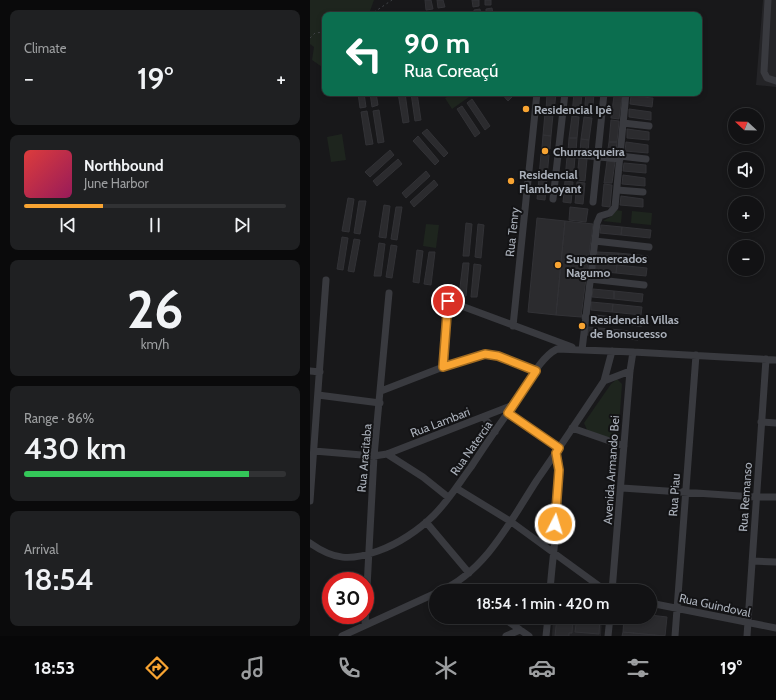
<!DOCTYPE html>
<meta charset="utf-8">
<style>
:root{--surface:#121214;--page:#1f2022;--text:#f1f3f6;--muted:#9c9ea0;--line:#313234;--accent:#f8a432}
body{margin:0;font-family:Cabin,sans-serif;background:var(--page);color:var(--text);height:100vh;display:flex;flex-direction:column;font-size:15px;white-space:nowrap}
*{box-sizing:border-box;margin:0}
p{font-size:13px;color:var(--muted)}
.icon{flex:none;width:22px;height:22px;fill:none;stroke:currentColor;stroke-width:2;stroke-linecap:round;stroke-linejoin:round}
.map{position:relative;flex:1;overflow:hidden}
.details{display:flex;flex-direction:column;gap:10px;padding:10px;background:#0a0a0b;width:310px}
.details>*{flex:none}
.banner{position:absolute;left:12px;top:12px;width:380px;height:84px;border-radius:8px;box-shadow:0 2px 6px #0003,0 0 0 1px var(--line);background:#0b6e4f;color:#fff;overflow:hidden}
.needle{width:26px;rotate:292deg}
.controls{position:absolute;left:418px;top:108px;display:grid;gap:8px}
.controls a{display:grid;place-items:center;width:36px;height:36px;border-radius:50%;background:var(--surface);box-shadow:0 2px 6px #0003,0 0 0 1px var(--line);font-size:20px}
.speed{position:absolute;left:12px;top:572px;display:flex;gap:8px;font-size:20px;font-weight:700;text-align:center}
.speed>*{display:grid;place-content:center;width:52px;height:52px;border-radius:50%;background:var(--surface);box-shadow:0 2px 6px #0003,0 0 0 1px var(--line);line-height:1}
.speed .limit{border:6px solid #d22;background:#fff;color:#111}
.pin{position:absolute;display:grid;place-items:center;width:34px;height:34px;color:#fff;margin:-17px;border:2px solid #fff;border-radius:50%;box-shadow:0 1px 4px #0007}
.me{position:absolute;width:44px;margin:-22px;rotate:5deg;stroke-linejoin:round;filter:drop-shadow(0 0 3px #0008)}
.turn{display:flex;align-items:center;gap:14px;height:84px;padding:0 16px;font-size:18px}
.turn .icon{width:52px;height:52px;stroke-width:2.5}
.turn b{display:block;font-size:28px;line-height:34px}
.big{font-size:30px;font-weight:600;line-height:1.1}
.details .tile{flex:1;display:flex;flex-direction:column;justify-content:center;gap:6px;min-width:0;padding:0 14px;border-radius:8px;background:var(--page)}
.details .dial{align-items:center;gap:0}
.dial b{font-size:52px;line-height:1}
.song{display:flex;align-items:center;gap:12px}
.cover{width:48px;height:48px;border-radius:6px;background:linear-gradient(135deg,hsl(0 70% 55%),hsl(330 70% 35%))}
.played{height:4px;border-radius:2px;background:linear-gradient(90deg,var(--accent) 30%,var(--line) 30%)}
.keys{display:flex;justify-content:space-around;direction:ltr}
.heat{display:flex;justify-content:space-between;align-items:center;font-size:22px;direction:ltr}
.charge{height:6px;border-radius:3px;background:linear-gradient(90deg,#34c759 86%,var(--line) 0)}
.trip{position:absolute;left:119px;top:584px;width:228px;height:40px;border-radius:20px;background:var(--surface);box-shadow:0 2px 6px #0003,0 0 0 1px var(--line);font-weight:600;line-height:40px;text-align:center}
.menu{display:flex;height:64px;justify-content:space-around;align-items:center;background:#070708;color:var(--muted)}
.menu .icon{width:28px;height:28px}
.menu .current{color:var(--accent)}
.menu b{font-size:18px;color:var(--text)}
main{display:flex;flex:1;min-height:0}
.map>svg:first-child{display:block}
</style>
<main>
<section class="details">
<div class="tile"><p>Climate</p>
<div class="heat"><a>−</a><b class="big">19°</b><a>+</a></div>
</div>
<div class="tile">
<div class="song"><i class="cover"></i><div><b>Northbound</b><p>June Harbor</p></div></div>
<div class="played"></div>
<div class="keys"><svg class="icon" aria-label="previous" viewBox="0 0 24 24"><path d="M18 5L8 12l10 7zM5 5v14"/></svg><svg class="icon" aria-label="pause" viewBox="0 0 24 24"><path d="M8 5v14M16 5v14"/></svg><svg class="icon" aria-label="next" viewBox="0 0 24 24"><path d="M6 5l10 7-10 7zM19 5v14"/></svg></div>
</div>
<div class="tile dial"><b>26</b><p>km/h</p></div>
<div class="tile"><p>Range · 86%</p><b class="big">430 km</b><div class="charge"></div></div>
<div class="tile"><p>Arrival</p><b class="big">18:54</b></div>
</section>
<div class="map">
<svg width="466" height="636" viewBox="0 0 466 636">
<rect width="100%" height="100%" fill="#18181a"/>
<path fill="#242427" d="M453 0H466V87L446 85Z
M243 617H292L291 636H242Z"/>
<path fill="#1e251e" d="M0 0H64L60 11 56 15H15V69L2 60 4 47 0 44Z
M143 93H157L159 97 142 109 135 98Z
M32 134 36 160 21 162 17 137Z
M306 210 312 211 311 223 293 221 302 216Z
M322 211 342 213 341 225 321 223Z
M116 224 129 225 126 248 113 246Z
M307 379 312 384 308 440 278 432 274 423 301 384Z"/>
<path fill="#2b2b2e" stroke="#323236" d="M115 0H121L123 9 116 10Z
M127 0H133L135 7 128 8Z
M162 0H169V6L163 7Z
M175 0H181V5H175Z
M182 8 183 15H176V9Z
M170 9 171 15H164V10Z
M48 93H54L56 107 50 108Z
M60 93H66L68 105 62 107Z
M88 93H95L99 122 93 123Z
M101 93H107L111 120 105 121Z
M191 93H200L203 96 198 101Z
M237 93H246L244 112H236Z
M264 93H272L270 115 262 114Z
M276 93 284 94 282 116 274 115Z
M304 96 312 97 309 119 301 118Z
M321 96 343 98 342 107 320 104Z
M162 99 180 126 175 130 157 103Z
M152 106 170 133 165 137 147 109Z
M319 109 341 112V120L319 117Z
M69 110 74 142 68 143 63 111Z
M57 111 63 144 56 145 51 112Z
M235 113 243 114 241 136 233 135Z
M262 116 269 117 267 138H259Z
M274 117 282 118 279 140 271 139Z
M301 120 309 121 307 142H299Z
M117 129 138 153 134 157 112 133Z
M317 129 339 132V140L317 138Z
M233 135 241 136 240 149 232 148Z
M108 136 129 161 125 165 103 141Z
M259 138H267L266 152 258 151Z
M271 139 279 140 278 153 270 152Z
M299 142H307L305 156 297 155Z
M316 142 338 145V153L315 151Z
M80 150 84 155 60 177 55 172Z
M231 154 239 155 237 177 229 176Z
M257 157H265L263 180 255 179Z
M269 158 277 159 275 181 267 180Z
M88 159 92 164 67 186 63 181Z
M297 161 305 162 302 183H294Z
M314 163 336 165V173L313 171Z
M116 171 120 176 96 198 92 193Z
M313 175 335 178V186L312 184Z
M198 178 205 179 204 183 197 182Z
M229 178H237L235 200 227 199Z
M124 180 128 185 104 207 100 202Z
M255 181 263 182 261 203 253 202Z
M267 182 275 183 273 204 265 203Z
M294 184 302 185 300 207 292 206Z
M311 196 333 199V207L310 205Z
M38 198 44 199 39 232 32 231Z
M49 201H56L50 234 44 233Z
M74 205 80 206 76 238 69 237Z
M86 207H92L87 240 81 239Z
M260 207 278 209 276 222 259 220Z
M227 218 255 221 246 315 218 312Z
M255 221 283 224 271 317 246 315Z
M156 223 162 224 159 256H153Z
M168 224 174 225 171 258 165 257Z
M291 225 312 227 311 235 290 233Z
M312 227 341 230 340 238 311 235Z
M32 237 38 238 33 270 27 269Z
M44 239 50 240 44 272 38 271Z
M69 243 75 244 71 276H64Z
M81 245 87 246 82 278 76 277Z
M107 250 113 251 109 283 103 282Z
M119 252H125L121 285 114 284Z
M287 252 308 253V261L287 259Z
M308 253 338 256 337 264 308 261Z
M153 263H159L156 296 149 295Z
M164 264 171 265 167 297H161Z
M286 264 307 265 306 273 285 271Z
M307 265 337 268 336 276 306 273Z
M283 289 304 291V299L282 297Z
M304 291 333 294 332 302 304 299Z
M281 302 303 304 302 312 281 310Z
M303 304 332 307 331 315 302 312Z
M278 327 300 329 299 337 277 335Z
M300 329 329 332 328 340 299 337Z
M340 615 357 617 355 636 313 632 314 617H340Z
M247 617H263L262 633H259V636H245Z
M267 617H290L289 634 265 632Z
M313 632 355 636H312Z"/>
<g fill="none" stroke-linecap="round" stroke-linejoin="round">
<path stroke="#3f4246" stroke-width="1" stroke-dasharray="2 3" stroke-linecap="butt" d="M60 15 82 0
M0 38 5 33 15 32"/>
<path stroke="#393a3f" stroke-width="7" d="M458 0 454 72 457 78 466 81
M313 123 339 126
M249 153 310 159
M310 156 336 159
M307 190 333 192
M243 199 255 93
M283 202 294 93
M285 241 339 247
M280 279 334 285
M275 317 330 323
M203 326 227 93
M272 350 287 223 290 216 300 213 305 207 316 93
M133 367 138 301 262 347
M0 371 10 372
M294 381 320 371
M71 391 133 367 175 354 188 356 226 371
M8 395 70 403
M198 413 249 448
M174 417 185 432
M451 422 466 423
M262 428 314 446
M4 451 64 456 77 454 203 405
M77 454 113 477 138 497
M146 488 200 521 296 591
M312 488 445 497H466
M0 501 16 280
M116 522 159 573
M0 543C24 560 40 561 68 551 88 544 109 530 124 515 138 501 149 483 161 467 177 442 194 418 211 394 220 380 231 357 247 349L323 352 466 360
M442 561 466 562
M146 584 156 591
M130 591C176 571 201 520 227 480 250 447 272 414 294 381L302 351
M240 591C243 547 253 496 246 453
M302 591 320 371 323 352
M340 603 466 628
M192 617 219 636
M55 625 64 456 79 293
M32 636 126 593
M196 636 210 630
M236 636 238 617
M298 636 300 617
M365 636 386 355
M437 636 456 359"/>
</g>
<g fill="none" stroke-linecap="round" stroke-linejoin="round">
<g stroke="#a16b20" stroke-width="10">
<path id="route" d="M138 301 133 367 175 354 188 356 226 371 198 413 249 448 246 453 249 470 245 524"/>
</g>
<use href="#route" stroke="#f8a432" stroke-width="7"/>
</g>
<g fill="#f8a432" stroke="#131315" stroke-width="1.5">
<circle cx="216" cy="109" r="4"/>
<circle cx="235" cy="151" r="4"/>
<circle cx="201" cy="181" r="4"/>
<circle cx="248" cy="265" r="4"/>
<circle cx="272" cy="326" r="4"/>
</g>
<g text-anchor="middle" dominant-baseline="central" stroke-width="4" stroke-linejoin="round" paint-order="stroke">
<g font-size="12" font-weight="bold" fill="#aab0ba" stroke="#131315" text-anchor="start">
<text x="224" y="109">Residencial Ipê</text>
<text x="243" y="151">Churrasqueira</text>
<text x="209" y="174">Residencial<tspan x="209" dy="14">Flamboyant</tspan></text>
<text x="256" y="258">Supermercados<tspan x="256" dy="14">Nagumo</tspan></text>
<text x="280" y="319">Residencial Villas<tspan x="280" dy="14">de Bonsucesso</tspan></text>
</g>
<g font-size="12" fill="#aab0ba" stroke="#131315">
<text transform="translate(202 232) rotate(-84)">Rua Tenry</text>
<text transform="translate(130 422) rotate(-21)">Rua Lambari</text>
<text transform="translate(161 448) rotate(-55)">Rua Natercia</text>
<text transform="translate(54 458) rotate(-85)">Rua Aracitaba</text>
<text transform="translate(301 470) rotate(-86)">Avenida Armando Bei</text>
<text transform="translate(364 495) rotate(-86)">Rua Piau</text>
<text transform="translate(435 497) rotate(-86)">Rua Remanso</text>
<text transform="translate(405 605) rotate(12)">Rua Guindoval</text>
</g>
</g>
</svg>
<div class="controls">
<a><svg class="needle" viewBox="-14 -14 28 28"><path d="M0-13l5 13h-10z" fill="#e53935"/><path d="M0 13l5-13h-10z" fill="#9c9ea0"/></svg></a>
<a><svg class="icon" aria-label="sound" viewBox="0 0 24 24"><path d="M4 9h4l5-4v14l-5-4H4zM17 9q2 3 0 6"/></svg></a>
<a>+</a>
<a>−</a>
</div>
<div class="speed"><div class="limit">30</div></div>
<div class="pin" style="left:138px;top:301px;background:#d93025"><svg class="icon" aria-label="arrive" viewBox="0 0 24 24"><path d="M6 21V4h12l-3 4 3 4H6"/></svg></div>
<svg class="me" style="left:245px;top:524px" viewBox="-20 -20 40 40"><circle r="17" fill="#f8a432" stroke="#fff" stroke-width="3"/><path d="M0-11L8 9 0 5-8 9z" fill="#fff"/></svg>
<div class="trip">18:54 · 1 min · 420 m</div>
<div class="banner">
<div class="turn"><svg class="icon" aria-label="left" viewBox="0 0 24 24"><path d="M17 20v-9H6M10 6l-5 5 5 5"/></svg><div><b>90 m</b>Rua Coreaçú</div></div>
</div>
</div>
</main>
<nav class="menu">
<b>18:53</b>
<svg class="icon current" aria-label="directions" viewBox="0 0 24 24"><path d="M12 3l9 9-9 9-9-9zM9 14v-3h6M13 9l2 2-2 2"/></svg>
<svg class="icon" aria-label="music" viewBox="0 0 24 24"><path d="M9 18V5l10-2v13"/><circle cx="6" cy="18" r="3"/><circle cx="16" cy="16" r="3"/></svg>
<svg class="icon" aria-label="phone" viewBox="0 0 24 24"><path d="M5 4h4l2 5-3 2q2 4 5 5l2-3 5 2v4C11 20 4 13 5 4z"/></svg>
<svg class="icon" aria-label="climate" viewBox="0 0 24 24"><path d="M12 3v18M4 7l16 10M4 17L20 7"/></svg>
<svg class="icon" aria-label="car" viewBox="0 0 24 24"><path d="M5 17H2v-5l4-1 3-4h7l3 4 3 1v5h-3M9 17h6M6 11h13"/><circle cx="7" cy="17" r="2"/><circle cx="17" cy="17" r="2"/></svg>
<svg class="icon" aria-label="filters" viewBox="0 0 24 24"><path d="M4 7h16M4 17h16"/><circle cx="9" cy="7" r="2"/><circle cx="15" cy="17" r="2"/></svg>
<b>19°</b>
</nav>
